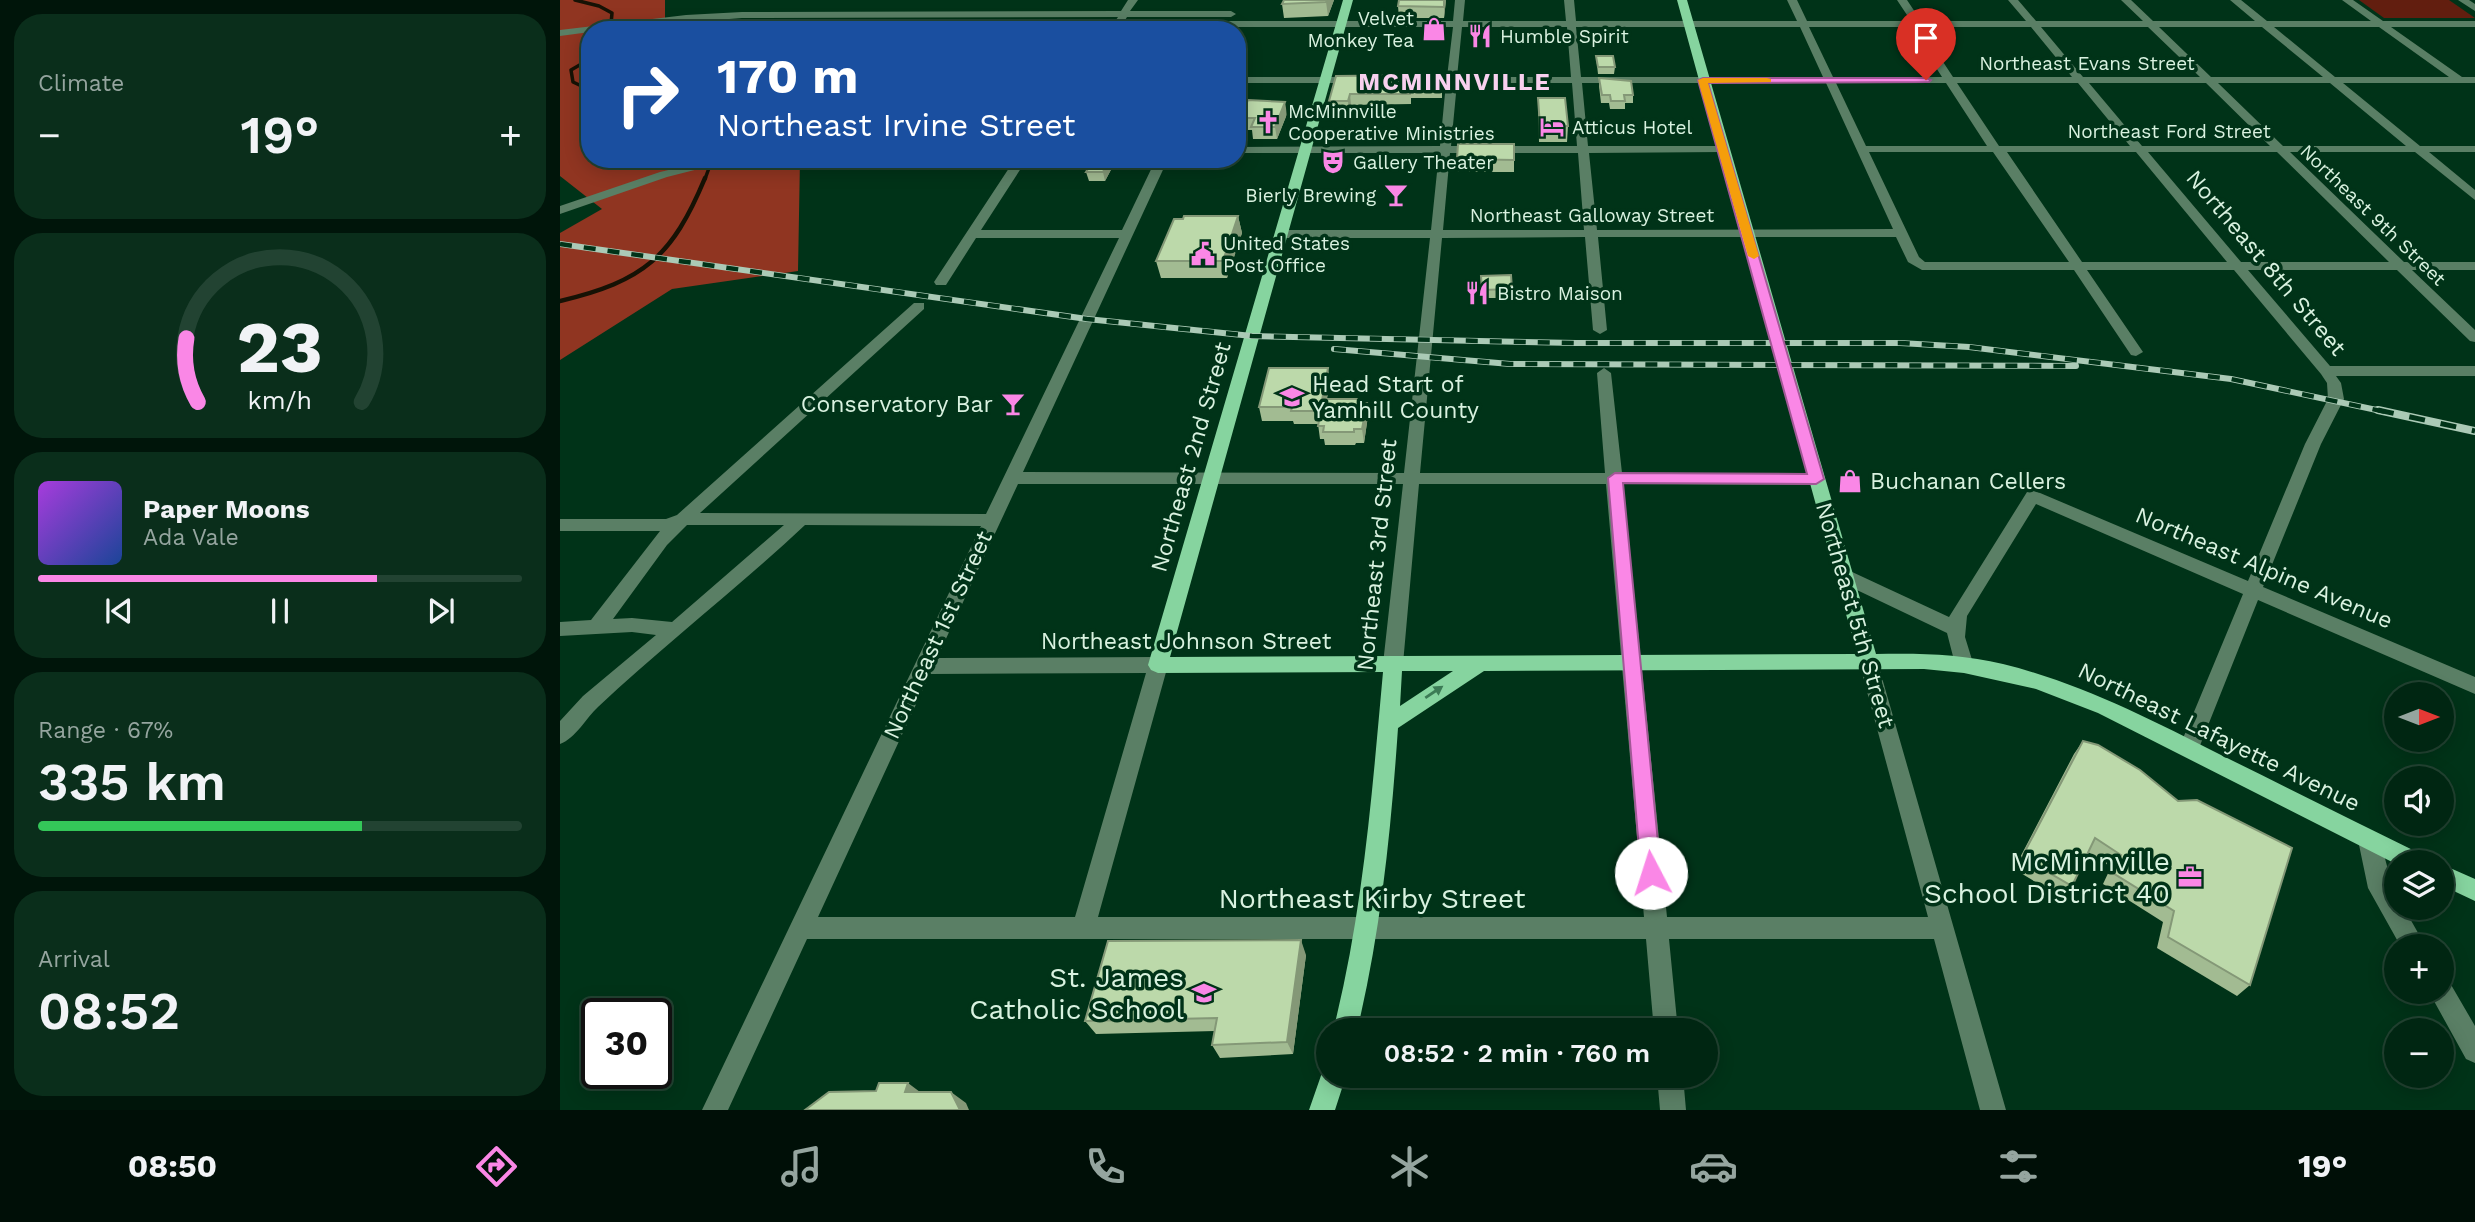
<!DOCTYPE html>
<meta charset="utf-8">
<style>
:root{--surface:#002612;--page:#0a2e1b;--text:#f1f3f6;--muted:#95a59f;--line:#224332;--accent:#fa87e6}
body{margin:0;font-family:"Work Sans",sans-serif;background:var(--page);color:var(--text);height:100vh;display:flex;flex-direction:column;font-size:26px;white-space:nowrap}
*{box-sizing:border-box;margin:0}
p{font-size:23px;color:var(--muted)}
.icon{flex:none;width:38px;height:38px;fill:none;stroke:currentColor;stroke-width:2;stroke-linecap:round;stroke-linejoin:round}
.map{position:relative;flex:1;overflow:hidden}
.sheet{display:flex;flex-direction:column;gap:14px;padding:14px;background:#00150a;width:560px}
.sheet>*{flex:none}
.guide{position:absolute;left:21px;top:21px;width:665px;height:147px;border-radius:28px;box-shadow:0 4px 18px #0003,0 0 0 2px var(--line);background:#1a4fa0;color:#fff;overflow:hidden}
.needle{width:46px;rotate:90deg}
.fabs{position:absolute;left:1824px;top:682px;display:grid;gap:14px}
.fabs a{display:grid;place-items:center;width:70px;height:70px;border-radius:50%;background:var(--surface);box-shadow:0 4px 18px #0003,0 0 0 2px var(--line);font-size:35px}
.speed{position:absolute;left:21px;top:998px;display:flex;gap:14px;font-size:35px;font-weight:700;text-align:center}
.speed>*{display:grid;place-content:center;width:91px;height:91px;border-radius:50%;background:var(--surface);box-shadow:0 4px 18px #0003,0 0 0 2px var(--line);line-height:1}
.speed .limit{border:4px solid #111;border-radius:10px;background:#fff;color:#111}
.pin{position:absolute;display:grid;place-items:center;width:60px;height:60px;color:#fff;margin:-72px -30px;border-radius:50% 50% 50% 0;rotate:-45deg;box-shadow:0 0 7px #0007}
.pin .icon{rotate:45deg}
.me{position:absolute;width:77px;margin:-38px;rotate:355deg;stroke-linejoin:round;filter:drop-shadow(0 0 5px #0008)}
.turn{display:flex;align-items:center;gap:24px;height:147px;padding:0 21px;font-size:32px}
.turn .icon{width:91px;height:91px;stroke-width:2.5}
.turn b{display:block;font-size:49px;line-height:60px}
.big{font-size:52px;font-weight:600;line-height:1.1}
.sheet .tile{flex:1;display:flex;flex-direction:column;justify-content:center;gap:10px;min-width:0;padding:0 24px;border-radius:28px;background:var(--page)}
.sheet .dial{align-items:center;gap:0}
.dial svg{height:182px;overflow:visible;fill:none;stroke:var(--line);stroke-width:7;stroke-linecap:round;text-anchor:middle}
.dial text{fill:var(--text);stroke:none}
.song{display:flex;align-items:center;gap:21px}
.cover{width:84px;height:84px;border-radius:10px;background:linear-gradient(135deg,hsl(280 70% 55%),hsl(220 70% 35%))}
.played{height:7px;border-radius:4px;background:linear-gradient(90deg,var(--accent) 70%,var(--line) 70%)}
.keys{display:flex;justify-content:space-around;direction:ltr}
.heat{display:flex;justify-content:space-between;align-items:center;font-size:38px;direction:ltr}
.charge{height:10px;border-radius:5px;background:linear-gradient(90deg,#34c759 67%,var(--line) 0)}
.trip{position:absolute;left:756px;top:1018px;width:402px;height:70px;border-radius:35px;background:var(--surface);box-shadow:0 4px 18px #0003,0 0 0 2px var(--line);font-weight:600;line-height:70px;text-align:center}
.tabs{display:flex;height:112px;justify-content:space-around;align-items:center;background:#000f07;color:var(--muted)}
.tabs .icon{width:49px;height:49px}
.tabs .active{color:var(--accent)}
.tabs b{font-size:32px;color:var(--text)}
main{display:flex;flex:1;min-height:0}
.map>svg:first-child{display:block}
</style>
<main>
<section class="sheet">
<div class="tile"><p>Climate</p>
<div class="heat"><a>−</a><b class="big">19°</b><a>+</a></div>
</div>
<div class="tile dial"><svg viewBox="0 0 100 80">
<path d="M14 69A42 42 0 1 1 86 69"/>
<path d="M14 69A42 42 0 0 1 9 41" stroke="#fa87e6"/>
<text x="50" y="56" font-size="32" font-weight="700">23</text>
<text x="50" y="72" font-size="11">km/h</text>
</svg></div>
<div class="tile">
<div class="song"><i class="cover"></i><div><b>Paper Moons</b><p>Ada Vale</p></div></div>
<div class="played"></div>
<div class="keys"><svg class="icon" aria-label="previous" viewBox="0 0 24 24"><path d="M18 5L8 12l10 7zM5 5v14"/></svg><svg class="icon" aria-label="pause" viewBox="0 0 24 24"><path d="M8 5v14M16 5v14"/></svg><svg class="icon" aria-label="next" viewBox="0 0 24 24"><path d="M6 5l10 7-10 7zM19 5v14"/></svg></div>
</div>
<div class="tile"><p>Range · 67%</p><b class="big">335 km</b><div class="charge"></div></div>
<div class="tile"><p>Arrival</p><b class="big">08:52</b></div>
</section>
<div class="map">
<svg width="1915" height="1110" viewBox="0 0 1915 1110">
<rect width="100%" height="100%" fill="#003318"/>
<path fill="#621e0f" d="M1799 0H1889L1915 18H1824Z"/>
<path fill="#903521" d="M0 0H105V30H30V159H240L238 271 112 289 0 360V233L42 209 0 176Z"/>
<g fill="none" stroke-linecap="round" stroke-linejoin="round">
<path stroke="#161205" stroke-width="3.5" d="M15 0 39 6 52 13 51 24
M30 59 11 70 13 82 30 90
M145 179 149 168"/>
<path stroke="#161205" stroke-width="4.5" d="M0 301C84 281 112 257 145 178"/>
<path fill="#5a7f65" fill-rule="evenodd" d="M568 0H578L570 11H671L676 14 671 17H567L559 30H549L558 17 182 18 30 30V32L0 36V30L126 15 182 12 561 11Z
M895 0H905L903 21H1006L1004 0H1014L1016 21H1237L1227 0H1237L1247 21H1351L1337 0H1347L1361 21H1466L1448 0H1458L1476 21H1583L1561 0H1571L1593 21H1695L1670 0H1681L1707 21H1811L1782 0H1793L1823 21H1915V27H1831L1902 77H1915V83H1783L1860 146H1915V152H1869L1915 190V200L1855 152H1730L1844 262H1915V270H1852L1915 330V342L1910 341 1837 270H1688L1770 366H1915V376H1776L1781 383 1784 399 1761 444 1703 587 1915 677V694L1698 600 1639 748 1636 754 1629 757 1622 754 1619 748 1683 594 1476 504 1407 616 1405 637 1413 663 1410 668 1403 671 1396 668 1387 633 1278 581 1275 576 1278 571H1290L1389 617 1467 492 1473 490 1688 581 1745 444 1768 399 1767 383 1761 374 1674 270H1527L1583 352 1576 356 1571 355 1514 270H1362L1348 262 1336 237H1038L1047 330 1040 334 1033 330 1025 237 882 238 860 473H1045L1037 373 1044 368 1051 373 1062 473 1262 475 1264 479 1262 483 1256 485 1063 484 1107 917H1368L1299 662 1302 657 1309 654 1316 657 1446 1110H1420L1374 939H1109L1118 1031H1094L1086 939H247L168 1110H142L421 526 245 525C178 588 105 644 38 707 26 718 16 738 0 744V721L23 696 96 635 72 632 0 636V622L31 620 100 531H0V519H106L117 515 354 303H364V309L140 513 426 514 559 238H416L386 285H376L374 282 455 159H467L421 230H562L596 159H608L463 472 844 473 870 238H722L716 234 722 230H871L879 153H677V147L880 146 886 83H859L854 80 859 77H887L893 27H666L661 24 666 21H893ZM902 27H1007L1011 77H897ZM1016 27H1240L1263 77H1021ZM1249 27H1350L1382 77H1273ZM1360 27H1471L1512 77H1393ZM1481 27H1588L1640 77H1523ZM1599 27H1702L1763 77H1651ZM1714 27H1819L1889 77H1775ZM897 83H1012L1017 146H891ZM1022 83H1266L1333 229 1037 230 1029 153 1162 152 1168 149 1162 146H1028ZM1276 83H1386L1427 146H1306ZM1397 83H1518L1570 146H1439ZM1529 83H1646L1710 146H1582ZM1658 83H1770L1846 146H1723ZM1309 152H1433L1509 262H1365L1359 257ZM1447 152H1576L1667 262H1522ZM1588 152H1717L1829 262H1681ZM890 153H1018L1024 230H883ZM458 484H843L823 664 826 669 833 672 840 669 843 664 859 484H1046L1084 917H538L608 665 605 660 598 657 377 658ZM127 525H224L112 622 72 618 53 619 107 545ZM586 673 515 917H258L370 674Z
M1898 0H1909L1915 4V11Z
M677 77H796L801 80 796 83H677Z
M155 159H178L107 177 0 214V206L100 172Z
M1809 830 1817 833C1822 845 1836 897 1836 908H1844L1866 947H1841L1808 888 1798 840 1801 833Z
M1881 980 1890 983 1915 1026V1063L1906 1059 1869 992H1881Z
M1097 1076H1123L1126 1110H1100Z"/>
<path fill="#86d49f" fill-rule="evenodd" d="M783 0H793L610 657 1297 654 1117 0H1127L1316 654C1359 653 1401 654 1443 664 1520 683 1590 719 1659 754 1728 788 1796 822 1865 856L1868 863 1836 864 1538 713 1476 689 1404 673 1364 669 924 671 838 728C831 830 821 931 797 1031H773C803 913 812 793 823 672L598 673 591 670 588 665ZM842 671H893L840 706Z
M1881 864 1915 879V901L1881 885Z
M768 1065V1076H786L775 1110H749L764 1067Z"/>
<g stroke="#abcab6" stroke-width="6">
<path id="rail-far1" d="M0 244 527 319 692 336 1016 343H1340L1409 347 1671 379 1826 412
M774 349 950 364 1516 366"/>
</g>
<g stroke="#abcab6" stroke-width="8">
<path id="rail" d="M1818 410 1915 431"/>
</g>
<use href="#rail-far1" stroke="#003318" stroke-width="4.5" stroke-dasharray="12" stroke-linecap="butt"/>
<use href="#rail" stroke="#003318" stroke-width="5" stroke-dasharray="16" stroke-linecap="butt"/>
</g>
<path fill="#a2bb92" d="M774 0 768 16 724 18 722 4Z
M886 0 884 18H839L838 6Z
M1036 56 1055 67 1054 74H1038Z
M776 76 882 80V98H851V104L791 105 789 112H770L769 101Z
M1039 78 1073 95V103H1065V109H1050L1049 103H1041L1039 86Z
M978 98 1008 126 1007 142H979Z
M727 114 717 139H693L692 130H684L681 118Z
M954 144V172H898L897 159Z
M534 159H551L553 166 545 181H529L526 172Z
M678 216 682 233 667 278H601L596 261Z
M951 275 952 298H922L921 276Z
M770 381 767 399 807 403 808 416 804 443H796L795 445H765L764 439H760L758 424H734L733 421H702L699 407Z
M1523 741 1690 985 1677 996 1597 948 1603 922 1543 884 1551 867 1528 852 1512 886 1502 898 1454 869 1514 754Z
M746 955 733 1054 660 1058 652 1045 655 1031 536 1034 525 1021Z"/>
<path fill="#849877" d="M767 0H774L768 16 766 2Z
M884 0H886L884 18Z
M790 94 791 105 789 112 788 101Z
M725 102 727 114 717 139 715 127Z
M550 159H551L553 166 545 181 543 172Z
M678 216 682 233 667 278 663 261Z
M768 368 770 381 762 424 760 411Z
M807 403 808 416 804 443 802 429Z
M741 940 746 955 733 1054 727 1042Z
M348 1083 364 1095 345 1092Z
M391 1092 406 1103 409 1110H400Z"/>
<path fill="#bcd9aa" stroke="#849877" stroke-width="2" d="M724 0H767L766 2 722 4Z
M839 0H884V7L838 6Z
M1036 56H1053L1055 67H1038Z
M870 75 882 80 881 87H851L850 94H790L788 101H769L776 76Z
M1039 78 1071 81 1073 95H1064L1065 101H1051L1050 95H1042Z
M978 98H1005L1008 126H980Z
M688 100 725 102 715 127H691L695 118H681Z
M898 144H954V160L897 159Z
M534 159H550L543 172H526Z
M624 216H678L663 261H596L614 219H623Z
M951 275 952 289 922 290 921 276Z
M709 368H768L760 411H731L732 407H699Z
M763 399H799V403H807L802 429H794V432H763L764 426H758Z
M1523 741 1538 745 1580 770 1618 801 1637 800 1732 848 1690 985 1608 937 1614 911 1553 873 1561 855 1535 838 1512 886 1462 857Z
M741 940 727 1042 652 1045 657 1018 525 1021 548 941Z
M319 1083H348L345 1092H391L400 1110H245L269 1092 316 1091Z"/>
<defs><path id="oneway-solid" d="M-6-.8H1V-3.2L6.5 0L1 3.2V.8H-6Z" transform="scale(1.75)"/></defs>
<use fill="#3c7b55" href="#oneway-solid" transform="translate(874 692) rotate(-34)"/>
<path fill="#fa87e6" stroke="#a25896" stroke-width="2" d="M1366 78 1371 80 1369 82 1148 83 1264 479 1256 484 1063 483 1101 873 1098 880 1091 883 1084 880 1081 873 1048 478 1055 473 1247 474 1138 80 1143 78Z"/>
<path fill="#f59e0b" d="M1207 78 1211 79V82L1148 83 1199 256 1194 259 1188 256 1138 80 1143 78Z"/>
<defs>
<g id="shop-bare" transform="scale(1.89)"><path d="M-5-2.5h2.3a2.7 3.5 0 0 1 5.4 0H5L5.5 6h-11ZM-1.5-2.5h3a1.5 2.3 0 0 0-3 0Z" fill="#fa87e6" stroke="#003318" stroke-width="2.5" paint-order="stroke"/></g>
<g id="restaurant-bare" transform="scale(1.89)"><path d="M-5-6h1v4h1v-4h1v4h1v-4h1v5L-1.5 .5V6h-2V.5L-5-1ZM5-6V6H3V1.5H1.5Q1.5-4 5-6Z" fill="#fa87e6" stroke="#003318" stroke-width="2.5" paint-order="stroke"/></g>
<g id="church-bare" transform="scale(1.89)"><path d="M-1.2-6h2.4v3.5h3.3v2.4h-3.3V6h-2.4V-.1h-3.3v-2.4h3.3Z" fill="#fa87e6" stroke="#003318" stroke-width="2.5" paint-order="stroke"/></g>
<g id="hotel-bare" transform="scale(1.89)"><path d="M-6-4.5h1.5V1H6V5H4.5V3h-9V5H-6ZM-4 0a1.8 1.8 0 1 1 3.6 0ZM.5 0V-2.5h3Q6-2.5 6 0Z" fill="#fa87e6" stroke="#003318" stroke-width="2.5" paint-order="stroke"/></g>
<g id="theatre-bare" transform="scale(1.89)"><path d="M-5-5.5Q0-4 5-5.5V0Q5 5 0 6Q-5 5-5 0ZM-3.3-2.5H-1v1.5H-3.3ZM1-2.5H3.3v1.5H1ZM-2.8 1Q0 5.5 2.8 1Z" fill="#fa87e6" stroke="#003318" stroke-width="2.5" paint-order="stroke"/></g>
<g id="bar-bare" transform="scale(1.89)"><path d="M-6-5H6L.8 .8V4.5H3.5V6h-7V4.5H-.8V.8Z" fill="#fa87e6" stroke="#003318" stroke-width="2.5" paint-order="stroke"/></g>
<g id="civic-bare" transform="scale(1.89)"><path d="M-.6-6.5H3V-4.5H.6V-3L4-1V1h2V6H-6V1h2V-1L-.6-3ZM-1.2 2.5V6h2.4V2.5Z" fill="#fa87e6" stroke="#003318" stroke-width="2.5" paint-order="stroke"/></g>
<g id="school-bare" transform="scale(1.89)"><path d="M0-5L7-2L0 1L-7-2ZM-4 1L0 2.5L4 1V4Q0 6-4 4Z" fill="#fa87e6" stroke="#003318" stroke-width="2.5" paint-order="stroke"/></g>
<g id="office-bare" transform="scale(1.89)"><path d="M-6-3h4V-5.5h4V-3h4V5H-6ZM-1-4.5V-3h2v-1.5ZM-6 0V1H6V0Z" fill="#fa87e6" stroke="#003318" stroke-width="2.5" paint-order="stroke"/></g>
</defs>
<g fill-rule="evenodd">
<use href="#shop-bare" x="874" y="29"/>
<use href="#restaurant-bare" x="920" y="36"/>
<use href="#church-bare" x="708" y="122"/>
<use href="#hotel-bare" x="992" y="127"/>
<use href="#theatre-bare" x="773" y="162"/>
<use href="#bar-bare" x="836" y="195"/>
<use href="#civic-bare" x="643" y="254"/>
<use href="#restaurant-bare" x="917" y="293"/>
<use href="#school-bare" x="732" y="397"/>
<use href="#bar-bare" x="453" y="404"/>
<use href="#shop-bare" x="1290" y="481"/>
<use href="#office-bare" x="1630" y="877"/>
<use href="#school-bare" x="644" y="993"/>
</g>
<g text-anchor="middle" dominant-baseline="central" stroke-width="7" stroke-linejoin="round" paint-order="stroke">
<g font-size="19" fill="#d9f2e0" stroke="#003318" text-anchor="start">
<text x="854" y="18" text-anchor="end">Velvet<tspan x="854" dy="22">Monkey Tea</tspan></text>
<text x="940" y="36">Humble Spirit</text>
<text x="728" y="111">McMinnville<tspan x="728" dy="22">Cooperative Ministries</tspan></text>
<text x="1012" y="127">Atticus Hotel</text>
<text x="793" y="162">Gallery Theater</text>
<text x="816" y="195" text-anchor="end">Bierly Brewing</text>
<text x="663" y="243">United States<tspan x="663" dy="22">Post Office</tspan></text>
<text x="937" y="293">Bistro Maison</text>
</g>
<g font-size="19" fill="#d9f2e0" stroke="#003318">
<text x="1527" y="63">Northeast Evans Street</text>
<text x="1609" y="131">Northeast Ford Street</text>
<text x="1032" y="215">Northeast Galloway Street</text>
<text transform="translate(1813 215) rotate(44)">Northeast 9th Street</text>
</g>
<g font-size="23" fill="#d9f2e0" stroke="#003318">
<text transform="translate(1706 263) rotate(50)">Northeast 8th Street</text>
<text transform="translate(631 457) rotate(-74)">Northeast 2nd Street</text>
<text transform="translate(817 555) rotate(-84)">Northeast 3rd Street</text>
<text transform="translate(1704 568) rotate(23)">Northeast Alpine Avenue</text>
<text transform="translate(1295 615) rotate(74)">Northeast 5th Street</text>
<text transform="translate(378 635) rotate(-65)">Northeast 1st Street</text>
<text x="626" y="641">Northeast Johnson Street</text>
<text transform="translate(1659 737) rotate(26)">Northeast Lafayette Avenue</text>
</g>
<g font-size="23" fill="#d9f2e0" stroke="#003318" text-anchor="start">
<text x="752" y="384">Head Start of<tspan x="752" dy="26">Yamhill County</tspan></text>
<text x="433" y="404" text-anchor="end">Conservatory Bar</text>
<text x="1310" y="481">Buchanan Cellers</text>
</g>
<g font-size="24" font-weight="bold" letter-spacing="2" fill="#f8d1ef" stroke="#003318">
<text x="895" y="82">MCMINNVILLE</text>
</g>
<g font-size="28" fill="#d9f2e0" stroke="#003318" text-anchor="end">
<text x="1610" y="861">McMinnville<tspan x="1610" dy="32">School District 40</tspan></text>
<text x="624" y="977">St. James<tspan x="624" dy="32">Catholic School</tspan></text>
</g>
<g font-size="28" fill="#d9f2e0" stroke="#003318">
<text x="812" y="898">Northeast Kirby Street</text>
</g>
</g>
</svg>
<div class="fabs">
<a><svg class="needle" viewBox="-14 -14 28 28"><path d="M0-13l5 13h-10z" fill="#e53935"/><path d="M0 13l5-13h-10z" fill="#95a59f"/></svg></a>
<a><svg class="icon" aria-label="sound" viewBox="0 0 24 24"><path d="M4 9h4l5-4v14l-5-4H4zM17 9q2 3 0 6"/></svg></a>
<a><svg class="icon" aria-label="layers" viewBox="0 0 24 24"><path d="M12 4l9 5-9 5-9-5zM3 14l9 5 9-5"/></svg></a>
<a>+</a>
<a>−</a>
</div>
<div class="speed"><div class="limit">30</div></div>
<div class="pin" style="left:1366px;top:80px;background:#d93025"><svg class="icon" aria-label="arrive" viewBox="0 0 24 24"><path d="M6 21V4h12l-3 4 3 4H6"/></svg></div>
<svg class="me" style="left:1091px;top:873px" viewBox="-20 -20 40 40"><circle r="19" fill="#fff"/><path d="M0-13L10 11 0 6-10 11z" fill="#fa87e6"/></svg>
<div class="trip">08:52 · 2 min · 760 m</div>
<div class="guide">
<div class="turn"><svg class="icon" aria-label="right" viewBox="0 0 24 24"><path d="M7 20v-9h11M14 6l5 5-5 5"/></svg><div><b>170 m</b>Northeast Irvine Street</div></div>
</div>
</div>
</main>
<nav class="tabs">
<b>08:50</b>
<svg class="icon active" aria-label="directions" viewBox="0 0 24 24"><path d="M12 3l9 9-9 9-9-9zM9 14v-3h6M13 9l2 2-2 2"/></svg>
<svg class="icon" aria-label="music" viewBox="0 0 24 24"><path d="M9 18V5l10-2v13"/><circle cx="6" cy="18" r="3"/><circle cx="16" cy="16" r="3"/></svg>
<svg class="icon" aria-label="phone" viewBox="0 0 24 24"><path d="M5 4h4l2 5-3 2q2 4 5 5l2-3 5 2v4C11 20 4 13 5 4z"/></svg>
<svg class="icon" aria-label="climate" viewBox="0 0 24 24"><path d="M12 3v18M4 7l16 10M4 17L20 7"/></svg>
<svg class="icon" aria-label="car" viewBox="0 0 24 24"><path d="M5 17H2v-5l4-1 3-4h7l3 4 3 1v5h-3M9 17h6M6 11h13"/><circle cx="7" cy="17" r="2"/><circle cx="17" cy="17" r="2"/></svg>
<svg class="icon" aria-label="filters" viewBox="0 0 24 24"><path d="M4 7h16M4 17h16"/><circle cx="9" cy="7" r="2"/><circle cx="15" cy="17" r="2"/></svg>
<b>19°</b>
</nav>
